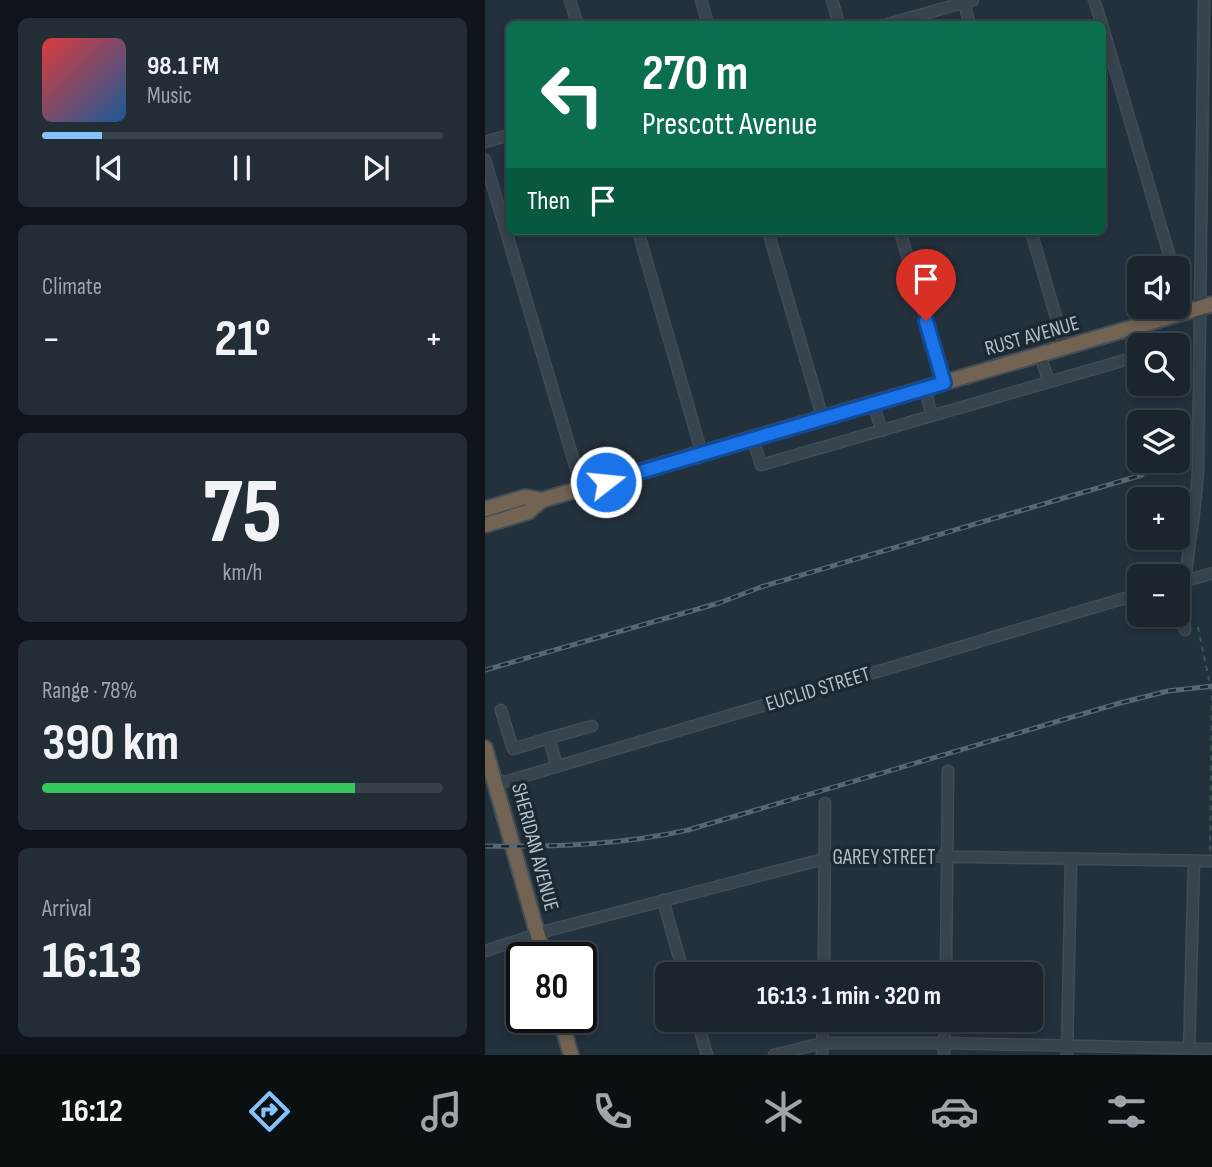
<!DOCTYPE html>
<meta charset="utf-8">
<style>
:root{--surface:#1a252e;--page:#232d36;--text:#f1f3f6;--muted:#9fa5aa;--line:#38424a;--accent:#85c1fa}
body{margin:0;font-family:"Sofia Sans Condensed",sans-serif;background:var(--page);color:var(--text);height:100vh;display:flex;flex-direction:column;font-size:26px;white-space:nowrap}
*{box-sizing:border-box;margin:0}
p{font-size:23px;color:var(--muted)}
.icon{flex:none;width:38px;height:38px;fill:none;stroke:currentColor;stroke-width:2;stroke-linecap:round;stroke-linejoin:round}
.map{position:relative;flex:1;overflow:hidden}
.side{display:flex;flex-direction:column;gap:18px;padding:18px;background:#0e1419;width:485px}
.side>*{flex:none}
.banner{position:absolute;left:21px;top:21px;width:600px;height:214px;border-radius:10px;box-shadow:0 4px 10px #0003,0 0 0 2px var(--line);background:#0b6e4f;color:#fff;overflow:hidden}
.tools{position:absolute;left:642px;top:256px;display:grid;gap:14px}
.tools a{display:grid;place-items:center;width:63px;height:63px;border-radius:10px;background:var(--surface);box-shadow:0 4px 10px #0003,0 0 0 2px var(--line);font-size:35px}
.speed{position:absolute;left:21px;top:942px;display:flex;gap:14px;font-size:35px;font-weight:700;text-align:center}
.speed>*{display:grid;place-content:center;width:91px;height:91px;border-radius:50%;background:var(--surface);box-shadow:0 4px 10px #0003,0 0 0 2px var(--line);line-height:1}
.speed .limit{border:4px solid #111;border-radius:10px;background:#fff;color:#111}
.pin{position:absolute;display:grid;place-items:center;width:60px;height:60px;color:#fff;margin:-72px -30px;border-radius:50% 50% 50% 0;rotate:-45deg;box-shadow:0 0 7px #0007}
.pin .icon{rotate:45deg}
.me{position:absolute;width:77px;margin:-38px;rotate:74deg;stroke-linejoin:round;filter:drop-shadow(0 0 5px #0008)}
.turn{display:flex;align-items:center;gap:24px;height:147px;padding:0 21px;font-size:32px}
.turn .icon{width:91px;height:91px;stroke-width:2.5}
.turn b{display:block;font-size:49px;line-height:60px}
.then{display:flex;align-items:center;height:66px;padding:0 21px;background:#0003;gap:14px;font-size:26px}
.big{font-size:52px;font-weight:700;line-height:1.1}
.side .card{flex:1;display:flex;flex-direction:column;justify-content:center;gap:10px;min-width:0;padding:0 24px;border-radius:10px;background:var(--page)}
.side .dial{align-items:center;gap:0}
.dial b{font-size:91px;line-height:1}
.song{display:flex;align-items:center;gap:21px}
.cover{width:84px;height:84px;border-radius:10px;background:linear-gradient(135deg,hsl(0 70% 55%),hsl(210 70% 35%))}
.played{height:7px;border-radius:4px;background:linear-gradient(90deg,var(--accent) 15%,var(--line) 15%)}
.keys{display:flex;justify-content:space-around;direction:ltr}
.heat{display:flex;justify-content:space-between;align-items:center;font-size:38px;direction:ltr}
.charge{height:10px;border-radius:5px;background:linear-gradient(90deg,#34c759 78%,var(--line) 0)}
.trip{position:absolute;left:170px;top:962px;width:388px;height:70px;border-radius:10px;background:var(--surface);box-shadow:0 4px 10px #0003,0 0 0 2px var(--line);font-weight:700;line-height:70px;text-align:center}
.tabs{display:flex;height:112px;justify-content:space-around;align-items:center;background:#0a0f12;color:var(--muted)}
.tabs .icon{width:49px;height:49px}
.tabs .on{color:var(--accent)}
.tabs b{font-size:32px;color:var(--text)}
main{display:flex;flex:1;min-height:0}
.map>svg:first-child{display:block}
</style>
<main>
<section class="side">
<div class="card">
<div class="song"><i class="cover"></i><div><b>98.1 FM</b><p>Music</p></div></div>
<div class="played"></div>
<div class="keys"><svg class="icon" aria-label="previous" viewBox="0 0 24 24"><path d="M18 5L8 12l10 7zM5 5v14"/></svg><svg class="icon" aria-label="pause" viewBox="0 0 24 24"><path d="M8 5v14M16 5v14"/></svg><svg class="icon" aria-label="next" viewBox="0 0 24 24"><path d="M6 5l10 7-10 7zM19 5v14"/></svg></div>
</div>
<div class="card"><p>Climate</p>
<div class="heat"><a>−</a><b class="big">21°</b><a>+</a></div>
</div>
<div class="card dial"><b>75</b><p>km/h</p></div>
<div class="card"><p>Range · 78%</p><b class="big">390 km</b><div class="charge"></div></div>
<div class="card"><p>Arrival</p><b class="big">16:13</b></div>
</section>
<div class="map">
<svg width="728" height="1055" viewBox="0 0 728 1055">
<rect width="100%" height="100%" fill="#23313d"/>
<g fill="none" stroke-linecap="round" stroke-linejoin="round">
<g stroke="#404c56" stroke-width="13">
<path id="minor" d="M85 0 92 24
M216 0 223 24
M347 0 354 24
M478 0 485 24
M609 0 617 24
M403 24 488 0
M618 28 688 268
M0 142 24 135
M0 160 97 489
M153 231 217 454
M283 231 338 419
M415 231 459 383
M546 231 580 348
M693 285 701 312
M653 326 660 345
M555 355 564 382
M440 389 447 416
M388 404 397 431
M268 439 276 465 654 356
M693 583 728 573
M700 630C695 577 711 522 713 469L719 0
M16 710 28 749 64 738
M72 767 64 738 107 726
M10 782 23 781 654 594
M178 900 199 975
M0 951 65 930 354 855 728 861
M339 975 340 803
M461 975 463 771
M212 1020 222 1055
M704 1054 709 861
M289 1055 337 1043H459L728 1049
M337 1055 338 1020
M459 1055 460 1020
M582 1055 586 860"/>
</g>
<g stroke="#424e58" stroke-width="18">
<path id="highway" d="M0 509 40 497 57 500
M0 525 43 512 57 500 728 304
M0 748 59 957
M75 1017 86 1055"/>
</g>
<path stroke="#3d5655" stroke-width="2" stroke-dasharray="5 5" stroke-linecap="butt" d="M713 627 727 694 725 851"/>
<use href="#minor" stroke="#37434d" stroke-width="10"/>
<use href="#highway" stroke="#736353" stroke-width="14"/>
<g stroke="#586774" stroke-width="5">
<path id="rail" d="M0 670 234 603 276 587 657 475
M0 846C69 847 136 845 203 830L635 703 683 691 728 686"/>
</g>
<use href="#rail" stroke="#1c2832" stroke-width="2.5" stroke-dasharray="8" stroke-linecap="butt"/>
</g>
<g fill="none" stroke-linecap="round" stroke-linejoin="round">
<g stroke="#114b97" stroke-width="18">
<path id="route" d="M121 482 459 383 441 321"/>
</g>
<use href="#route" stroke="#1a73e8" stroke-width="12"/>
</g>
<g text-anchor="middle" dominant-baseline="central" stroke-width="7" stroke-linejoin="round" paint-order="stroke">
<g font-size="21" fill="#b2bec9" stroke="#1c2832">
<text transform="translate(547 336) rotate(-16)">RUST AVENUE</text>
<text transform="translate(333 689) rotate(-17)">EUCLID STREET</text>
<text transform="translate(50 847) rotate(75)">SHERIDAN AVENUE</text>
<text x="399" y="857">GAREY STREET</text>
</g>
</g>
</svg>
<div class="tools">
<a><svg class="icon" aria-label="sound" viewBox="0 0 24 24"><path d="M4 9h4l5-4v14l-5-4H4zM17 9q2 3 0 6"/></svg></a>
<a><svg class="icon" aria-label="search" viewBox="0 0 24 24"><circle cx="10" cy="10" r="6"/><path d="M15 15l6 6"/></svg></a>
<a><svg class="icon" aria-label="layers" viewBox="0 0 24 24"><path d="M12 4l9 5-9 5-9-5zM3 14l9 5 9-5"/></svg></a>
<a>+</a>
<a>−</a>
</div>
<div class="speed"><div class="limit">80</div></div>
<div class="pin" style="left:441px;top:321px;background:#d93025"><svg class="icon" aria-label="arrive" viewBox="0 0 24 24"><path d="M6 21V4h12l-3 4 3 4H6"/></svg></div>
<svg class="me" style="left:121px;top:482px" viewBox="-20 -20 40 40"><circle r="17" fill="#1a73e8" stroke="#fff" stroke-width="3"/><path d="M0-11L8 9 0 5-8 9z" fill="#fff"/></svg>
<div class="trip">16:13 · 1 min · 320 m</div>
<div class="banner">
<div class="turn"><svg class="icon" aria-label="left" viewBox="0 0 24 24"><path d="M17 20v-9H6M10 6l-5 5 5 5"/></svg><div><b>270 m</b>Prescott Avenue</div></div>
<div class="then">Then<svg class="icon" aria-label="arrive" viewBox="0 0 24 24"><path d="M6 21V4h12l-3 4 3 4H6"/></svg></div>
</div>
</div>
</main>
<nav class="tabs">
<b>16:12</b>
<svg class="icon on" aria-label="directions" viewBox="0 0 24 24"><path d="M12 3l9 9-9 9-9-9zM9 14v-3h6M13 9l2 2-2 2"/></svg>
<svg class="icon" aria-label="music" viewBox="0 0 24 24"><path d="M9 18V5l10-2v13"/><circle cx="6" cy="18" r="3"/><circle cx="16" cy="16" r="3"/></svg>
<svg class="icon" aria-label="phone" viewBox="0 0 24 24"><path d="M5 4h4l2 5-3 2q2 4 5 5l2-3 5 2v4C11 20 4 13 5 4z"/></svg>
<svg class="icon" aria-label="climate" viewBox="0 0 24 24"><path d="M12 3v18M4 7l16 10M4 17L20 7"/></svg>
<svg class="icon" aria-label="car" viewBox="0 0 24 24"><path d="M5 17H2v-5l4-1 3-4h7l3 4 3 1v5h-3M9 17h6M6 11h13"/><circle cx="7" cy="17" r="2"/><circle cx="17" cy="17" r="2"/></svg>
<svg class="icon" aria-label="filters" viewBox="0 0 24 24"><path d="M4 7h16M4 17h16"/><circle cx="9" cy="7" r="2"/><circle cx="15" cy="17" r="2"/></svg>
</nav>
